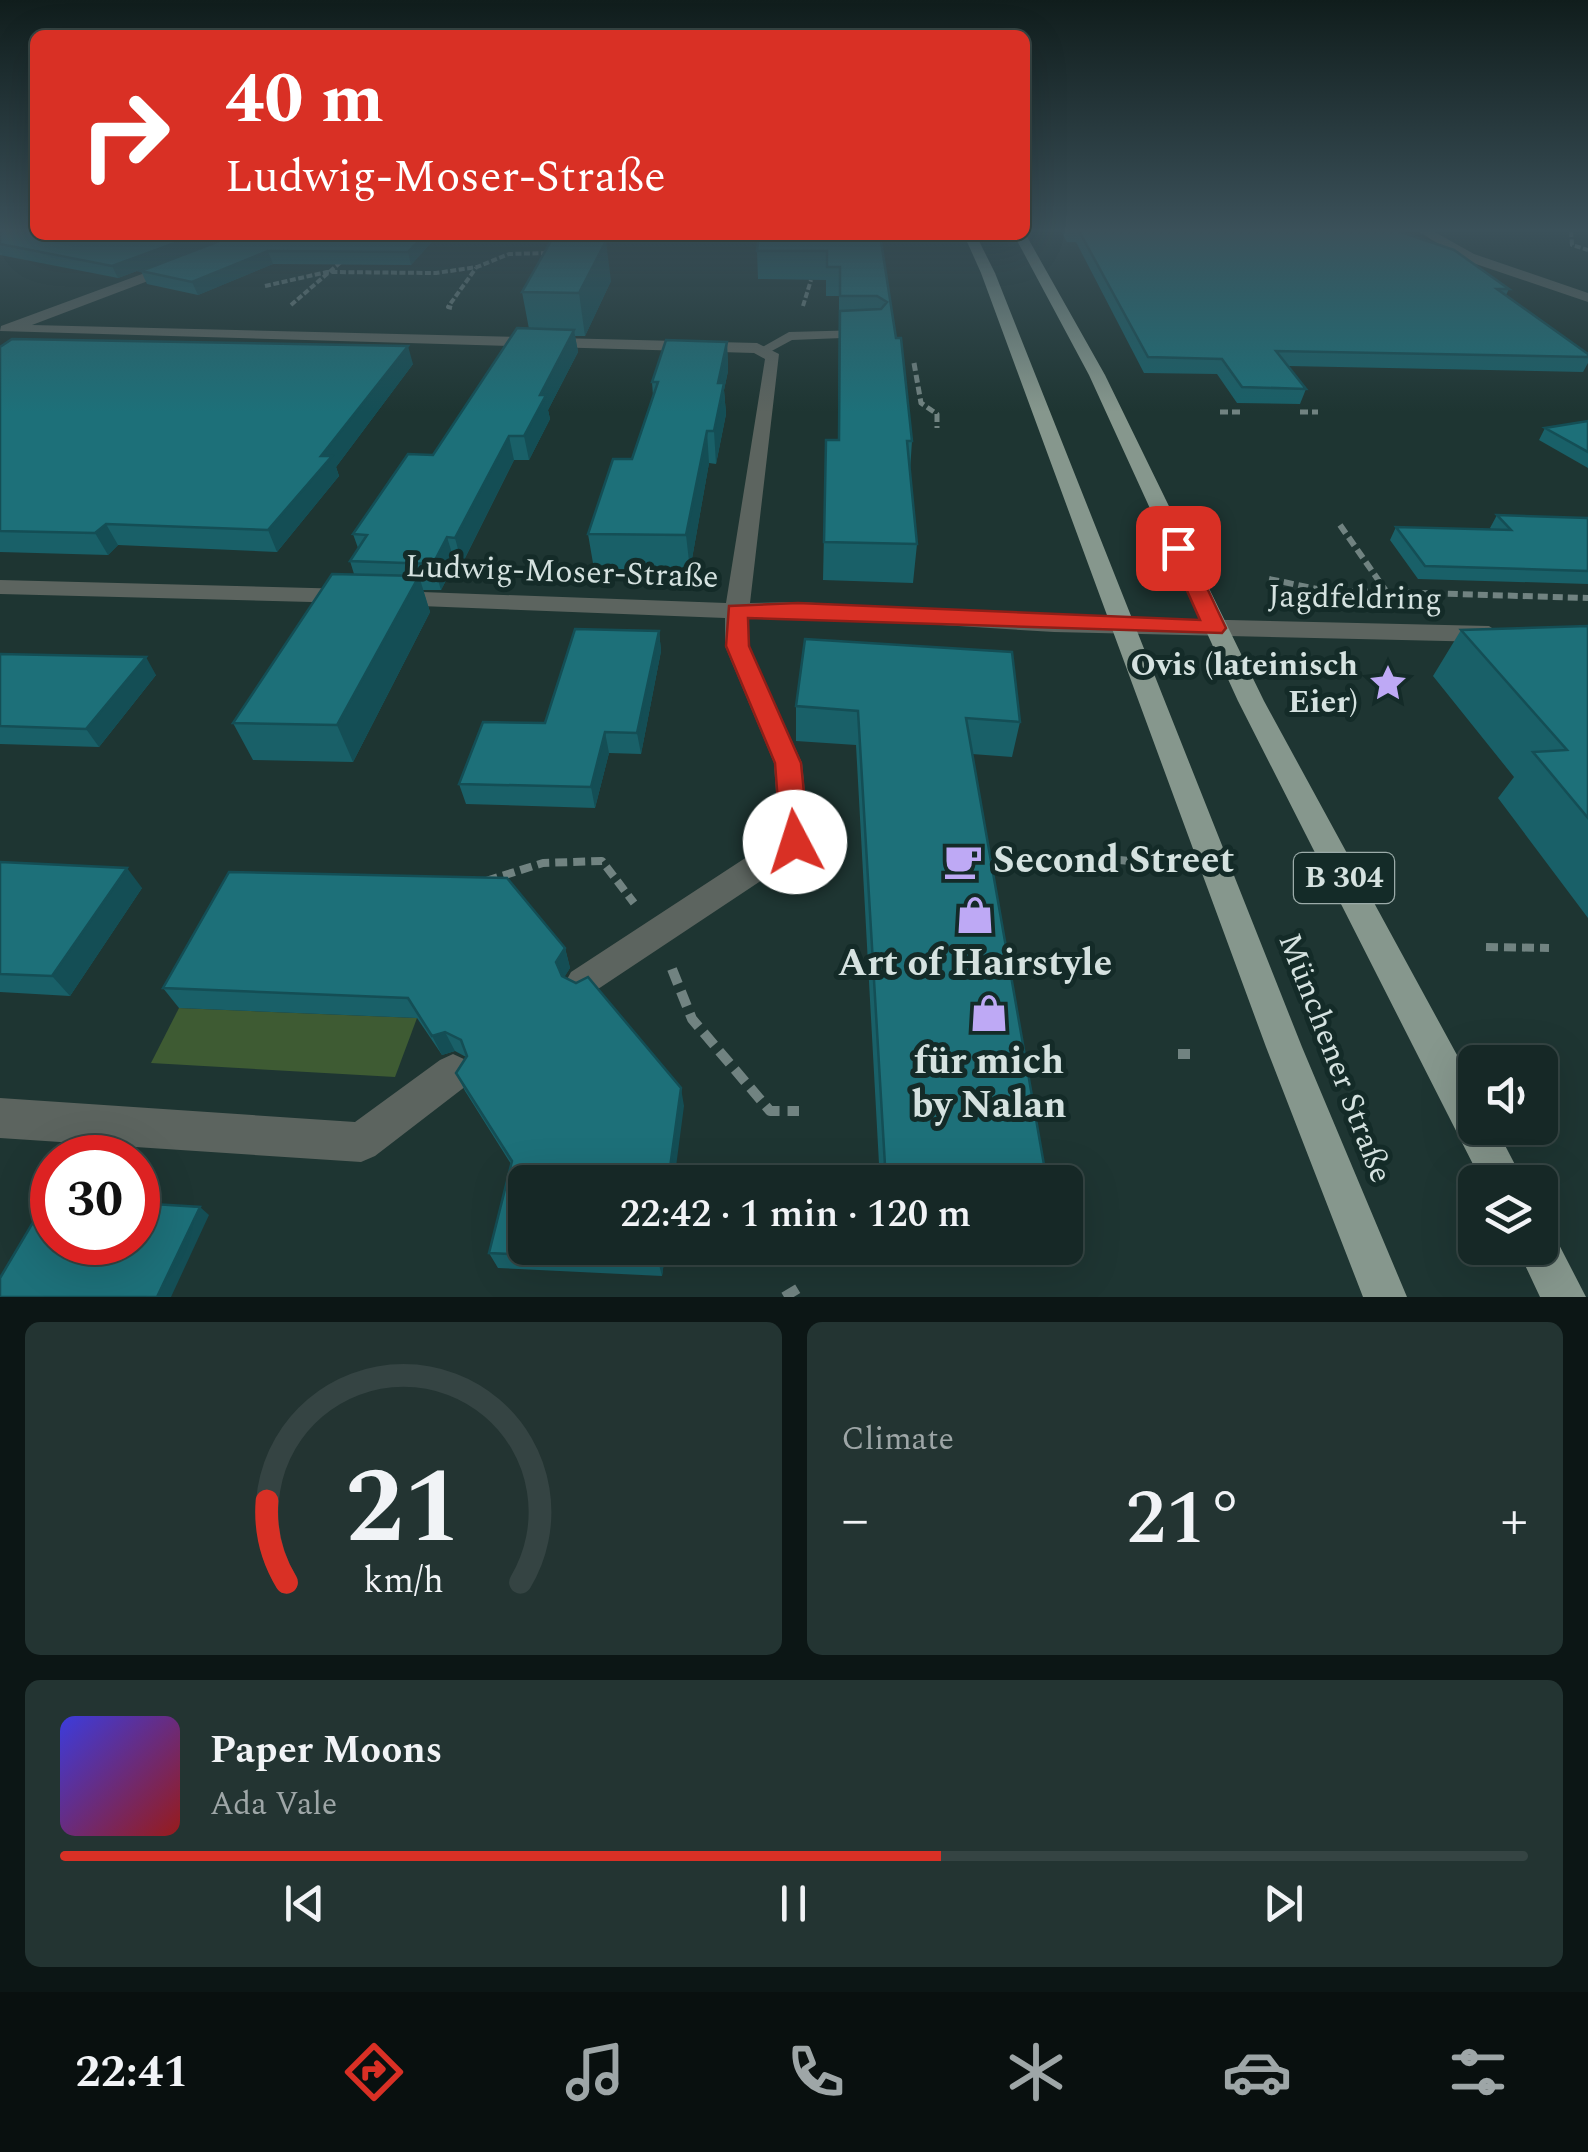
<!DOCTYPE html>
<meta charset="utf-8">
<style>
:root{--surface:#162826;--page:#233432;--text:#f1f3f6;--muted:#9ea6a7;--line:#354443;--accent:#d93025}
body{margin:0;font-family:Spectral,serif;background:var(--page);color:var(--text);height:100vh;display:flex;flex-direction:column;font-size:38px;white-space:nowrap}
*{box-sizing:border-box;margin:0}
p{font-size:32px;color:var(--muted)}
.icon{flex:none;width:55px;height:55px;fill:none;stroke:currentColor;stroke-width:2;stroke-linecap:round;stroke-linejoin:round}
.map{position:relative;height:1297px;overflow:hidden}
.drawer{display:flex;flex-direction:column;gap:25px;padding:25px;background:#0c1615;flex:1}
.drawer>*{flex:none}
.top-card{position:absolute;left:30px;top:30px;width:1000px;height:210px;border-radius:15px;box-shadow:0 10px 40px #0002,0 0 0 2px var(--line);background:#d93025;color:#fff;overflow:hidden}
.tools{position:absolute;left:1458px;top:1045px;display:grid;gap:20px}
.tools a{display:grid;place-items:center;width:100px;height:100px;border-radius:15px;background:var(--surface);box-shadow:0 10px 40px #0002,0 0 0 2px var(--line);font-size:50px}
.speed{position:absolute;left:30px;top:1135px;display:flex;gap:20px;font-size:50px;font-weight:700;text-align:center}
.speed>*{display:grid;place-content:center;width:130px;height:130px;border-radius:50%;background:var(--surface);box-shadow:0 10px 40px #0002,0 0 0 2px var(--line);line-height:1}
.speed .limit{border:15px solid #d22;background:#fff;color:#111}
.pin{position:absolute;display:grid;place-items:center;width:85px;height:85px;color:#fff;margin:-42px;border-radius:20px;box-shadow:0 5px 15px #0006}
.me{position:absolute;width:110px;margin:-55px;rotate:355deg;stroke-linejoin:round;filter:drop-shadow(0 0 8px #0008)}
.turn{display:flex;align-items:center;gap:35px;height:210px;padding:0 30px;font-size:45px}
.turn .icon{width:130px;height:130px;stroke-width:2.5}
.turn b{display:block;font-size:70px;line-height:85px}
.big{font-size:75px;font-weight:600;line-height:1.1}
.drawer .tile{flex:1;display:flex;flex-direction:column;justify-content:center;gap:15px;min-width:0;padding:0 35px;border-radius:15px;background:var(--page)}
.drawer .dial{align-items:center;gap:0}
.dial svg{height:260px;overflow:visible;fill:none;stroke:var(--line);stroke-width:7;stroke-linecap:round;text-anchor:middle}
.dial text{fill:var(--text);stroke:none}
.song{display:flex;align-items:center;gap:30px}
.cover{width:120px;height:120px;border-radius:15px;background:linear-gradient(135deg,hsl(240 70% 55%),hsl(0 70% 35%))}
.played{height:10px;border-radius:5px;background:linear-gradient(90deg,var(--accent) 60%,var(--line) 60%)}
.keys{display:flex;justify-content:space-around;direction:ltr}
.heat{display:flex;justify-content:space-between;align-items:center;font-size:55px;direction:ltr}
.drawer .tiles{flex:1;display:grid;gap:25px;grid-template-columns:1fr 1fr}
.tile:last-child{grid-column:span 2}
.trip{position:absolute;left:508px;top:1165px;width:575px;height:100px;border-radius:15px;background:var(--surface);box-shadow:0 10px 40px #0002,0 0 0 2px var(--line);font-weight:600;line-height:100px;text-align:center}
.menu{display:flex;height:160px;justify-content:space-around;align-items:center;background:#09100f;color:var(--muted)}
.menu .icon{width:70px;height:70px}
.menu .active{color:var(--accent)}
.menu b{font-size:45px;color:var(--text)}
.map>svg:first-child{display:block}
</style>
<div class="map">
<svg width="1588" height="1297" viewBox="0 0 1588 1297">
<rect width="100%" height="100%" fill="#1e3532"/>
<path fill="#3e5b33" d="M179 1008 417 1018 395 1077 151 1063Z"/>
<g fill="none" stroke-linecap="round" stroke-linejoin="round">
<path stroke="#718381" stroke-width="4" stroke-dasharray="6 2.5" stroke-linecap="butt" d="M1571 231 1572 245 1588 250
M265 286 327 272 436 273 477 267 509 254 548 253
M291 305 342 261
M803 306 811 280
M452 308 448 307 476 268"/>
<path stroke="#718381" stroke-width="5" stroke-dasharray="8 4" stroke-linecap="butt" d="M914 363 921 403 937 414V428
M1220 412H1242
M1300 412H1318"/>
<path stroke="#718381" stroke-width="6" stroke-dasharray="10 5" stroke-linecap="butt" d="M1340 525 1386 591
M1269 579 1322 590 1588 598"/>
<path stroke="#718381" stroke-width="8" stroke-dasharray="12 6" stroke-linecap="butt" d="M1119 860 1130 861
M486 881 543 863 602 861 634 903
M1486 947 1549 948"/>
<path stroke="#718381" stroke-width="10" stroke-dasharray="16 8" stroke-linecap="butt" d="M672 969 692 1019 770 1111H799
M1178 1054H1190
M784 1297 804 1285"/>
<path fill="#5c645f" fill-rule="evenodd" d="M863 330 869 334 867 337 792 340 768 353 757 350 789 332Z"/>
<path fill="#5c645f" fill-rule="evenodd" d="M1418 231H1433L1474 254 1588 293V302L1464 260Z
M172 263 179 267 177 270 32 325 757 343 779 354 750 603 798 602 1054 616 1489 626 1501 634 1489 642 1054 632 798 616 749 618V646L802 763 810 842 806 851 583 999 571 994 565 983 571 972 779 836 774 763 725 646V618L395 605 383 598 395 591 726 603 765 359 754 353 0 331 1 326Z
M0 580 350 589 362 596 350 603 0 594Z
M453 1054 466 1060 472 1073 466 1086 375 1156 361 1162 0 1138V1098L355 1122 440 1060Z"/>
<path fill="#86978d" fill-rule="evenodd" d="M1025 233 1105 375 1264 701 1475 1088V1128H1496L1524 1182H1482L1238 701 1089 375 1014 235Z
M964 235H976L995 273 1302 1047 1407 1297H1363L1266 1047 981 273Z
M1540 1227 1553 1233 1586 1297H1540L1517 1248H1540Z"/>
</g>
<path fill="#196068" d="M0 231 234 235 118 278 0 255Z
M1061 231H1398L1509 289 1506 295 1588 354V363L1583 372 1288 366 1306 389 1300 404 1237 403 1217 374 1144 373 1076 242H1067Z
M235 235H438L411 265 273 264 198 295 147 284 141 271Z
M880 235 912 441 910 471 917 544 913 583 823 580 826 440H838L839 296H826V280L758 279 757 251Z
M611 281 585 336H575L578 352 548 410 550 419 529 460H514L462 564 455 563 441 590H423L430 612 353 762 253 760 233 723 354 574 350 561 358 548 353 534 433 455 529 329 522 292Z
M727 342 728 371 724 390 726 414 716 464 709 463 690 570 594 569 588 534 632 459 653 396 652 382Z
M0 347 413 364 336 467 339 476 277 552 118 545 108 555 0 552Z
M1588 421V468L1539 440 1545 428Z
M1497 515 1588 518V584L1418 579 1390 540 1396 527 1492 530 1490 528Z
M1588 626V918L1498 798 1514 777 1433 676 1461 630Z
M659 631 661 651 641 754 609 753 595 808 466 804 459 784 545 723Z
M0 654 156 675 99 747 0 744Z
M796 706 1020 722 1012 757 972 754 1047 1182H880L856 745 796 741Z
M0 862 142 888 70 996 0 992Z
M565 948 570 968 564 977 684 1106 525 1248H666L662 1276 498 1268 489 1253 511 1164 465 1091 456 1073 466 1057 455 1051 442 1055 417 1018 179 1008 163 988Z"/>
<path fill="#144e55" d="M197 235H234L118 278 112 266Z
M424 235H438L411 265 408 252Z
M606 241 611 281 585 336 579 293Z
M268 251 273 264 198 295 192 282Z
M574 330 578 352 548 410 550 419 529 460 524 436 540 395Z
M727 342 728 371 724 390 726 414 716 464 714 431 718 383Z
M408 346 413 364 336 467 339 476 277 552 268 530 321 456Z
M707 431 709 463 690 570 686 535Z
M509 436 514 460 462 564 455 538Z
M106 524 118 545 108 555 95 533Z
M447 537 455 563 441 590 433 564Z
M419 576 430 612 353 762 337 725Z
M659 631 661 651 641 754 637 733Z
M146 657 156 675 99 747 86 729Z
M605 732 609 753 595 808 591 787Z
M127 868 142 888 70 996 52 976Z
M565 948 570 968 562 981 556 962Z
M445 1032 455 1051 442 1055 432 1036Z
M681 1088 684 1106 674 1182H668Z
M200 1207 209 1215 171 1297H157Z
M660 1248H666L662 1276 658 1261Z"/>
<path fill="#1d7079" stroke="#144e55" stroke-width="2.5" d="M0 231H35V235H197L112 266 0 244Z
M1079 231H1398L1454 250 1509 289H1497L1588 354V357L1276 351 1306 389 1242 387 1222 359 1148 357Z
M235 235H424L408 252 268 251 192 282 141 271Z
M759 235H880L896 338H901L912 441H907L917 544 824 542 826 440H839L840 311 881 309 887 302 877 296H840V267H827V251H757Z
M551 241H606L579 293 522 292Z
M517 328 574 330 540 395H546L524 436H509L455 538 447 537 433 564 350 561 367 535 353 534 408 454 433 455Z
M12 339 408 346 321 456H332L268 530 106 524 95 533 0 531V347Z
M666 340 727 342 718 383H724L714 431H707L686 535 588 534 613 459H632L658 382H652Z
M1588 421V452L1545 428Z
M1497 515 1588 518V571L1425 566 1396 527 1511 530Z
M332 574 419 576 337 725 233 723Z
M1588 626V818L1533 752 1567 750 1461 630Z
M575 629 659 631 637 733 605 732 591 787 459 784 483 722 545 723Z
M805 639 1012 652 1020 722 966 718 1047 1182H886L858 711 796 706Z
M0 654 146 657 86 729 0 726Z
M0 862 127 868 52 976 0 974Z
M229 872 507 878 565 948 556 962 562 976 576 983 588 977 681 1088 668 1182H525V1248H660L658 1261 489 1253 512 1161 456 1073 467 1056 461 1040 445 1032 432 1036 408 998 163 988Z
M48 1197H52V1242H138V1203L200 1207 157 1297H0V1278Z"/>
<linearGradient id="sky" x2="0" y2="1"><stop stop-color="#101d1c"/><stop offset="0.56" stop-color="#3b515a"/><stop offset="1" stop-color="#3b515a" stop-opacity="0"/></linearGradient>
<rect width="1588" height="412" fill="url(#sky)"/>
<path fill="#d93025" stroke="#8d1f18" stroke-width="2.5" d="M1178 542 1188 548 1226 628 1222 633 748 618 749 646 801 763 809 842 805 850 795 854 785 850 781 842 775 763 726 646 729 606 798 603 1200 620 1168 548Z"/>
<defs>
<g id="sight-bare" transform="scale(3)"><path d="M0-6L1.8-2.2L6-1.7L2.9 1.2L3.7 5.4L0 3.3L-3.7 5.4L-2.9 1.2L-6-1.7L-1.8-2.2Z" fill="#bea9f5" stroke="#142b28" stroke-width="2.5" paint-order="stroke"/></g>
<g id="cafe-bare" transform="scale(3)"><path d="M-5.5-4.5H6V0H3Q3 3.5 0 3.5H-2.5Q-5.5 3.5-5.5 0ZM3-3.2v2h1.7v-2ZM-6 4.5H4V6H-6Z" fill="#bea9f5" stroke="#142b28" stroke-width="2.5" paint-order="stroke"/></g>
<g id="shop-bare" transform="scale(3)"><path d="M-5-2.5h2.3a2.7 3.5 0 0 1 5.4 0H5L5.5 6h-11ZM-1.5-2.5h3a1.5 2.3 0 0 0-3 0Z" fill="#bea9f5" stroke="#142b28" stroke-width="2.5" paint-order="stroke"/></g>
</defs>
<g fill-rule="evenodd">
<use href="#sight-bare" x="1388" y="683"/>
<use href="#cafe-bare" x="963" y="861"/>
<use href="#shop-bare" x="975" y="915"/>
<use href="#shop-bare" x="989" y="1013"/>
</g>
<g text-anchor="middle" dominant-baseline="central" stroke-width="10" stroke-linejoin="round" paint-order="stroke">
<rect fill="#142b28" stroke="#9baba9" stroke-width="2.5" x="1294" y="853" width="100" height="50" rx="8"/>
<g font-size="30" font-weight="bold" fill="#d5e2e0">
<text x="1344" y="878">B 304</text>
</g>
<g font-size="32" fill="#d5e2e0" stroke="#142b28">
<text transform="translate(562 572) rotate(2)">Ludwig-Moser-Straße</text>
<text transform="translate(1355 598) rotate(1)">Jagdfeldring</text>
<text transform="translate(1335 1058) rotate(69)">Münchener Straße</text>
</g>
<g font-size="32" font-weight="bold" fill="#d5e2e0" stroke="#142b28" text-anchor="end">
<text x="1358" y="665">Ovis (lateinisch<tspan x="1358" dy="37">Eier)</tspan></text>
</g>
<g font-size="38" font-weight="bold" fill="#d5e2e0" stroke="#142b28">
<text x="993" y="861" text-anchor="start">Second Street</text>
<text x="975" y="964">Art of Hairstyle</text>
<text x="989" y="1062">für mich<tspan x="989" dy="44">by Nalan</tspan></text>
</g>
</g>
</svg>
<div class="tools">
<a><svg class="icon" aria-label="sound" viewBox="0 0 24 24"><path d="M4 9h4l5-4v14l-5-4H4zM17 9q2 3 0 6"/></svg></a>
<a><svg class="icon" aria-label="layers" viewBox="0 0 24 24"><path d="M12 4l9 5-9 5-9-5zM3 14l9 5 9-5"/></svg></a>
</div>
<div class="speed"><div class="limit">30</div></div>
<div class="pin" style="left:1178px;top:548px;background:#d93025"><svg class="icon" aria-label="arrive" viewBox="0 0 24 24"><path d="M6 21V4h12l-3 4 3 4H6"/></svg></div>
<svg class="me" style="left:795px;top:842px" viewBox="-20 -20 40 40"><circle r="19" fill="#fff"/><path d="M0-13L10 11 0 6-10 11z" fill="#d93025"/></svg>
<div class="trip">22:42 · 1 min · 120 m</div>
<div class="top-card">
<div class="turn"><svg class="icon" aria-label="right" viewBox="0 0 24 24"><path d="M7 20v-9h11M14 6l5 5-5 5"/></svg><div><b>40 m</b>Ludwig-Moser-Straße</div></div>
</div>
</div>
<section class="drawer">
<div class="tiles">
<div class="tile dial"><svg viewBox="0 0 100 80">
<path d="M14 69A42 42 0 1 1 86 69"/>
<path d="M14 69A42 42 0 0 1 8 44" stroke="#d93025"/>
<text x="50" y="56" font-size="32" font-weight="700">21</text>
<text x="50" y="72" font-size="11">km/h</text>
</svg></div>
<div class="tile"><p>Climate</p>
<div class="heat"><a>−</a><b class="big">21°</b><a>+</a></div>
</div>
<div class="tile">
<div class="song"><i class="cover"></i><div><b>Paper Moons</b><p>Ada Vale</p></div></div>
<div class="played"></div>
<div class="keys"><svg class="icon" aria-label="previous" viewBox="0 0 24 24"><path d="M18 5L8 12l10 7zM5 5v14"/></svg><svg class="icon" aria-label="pause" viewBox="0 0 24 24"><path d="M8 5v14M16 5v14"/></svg><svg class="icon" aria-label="next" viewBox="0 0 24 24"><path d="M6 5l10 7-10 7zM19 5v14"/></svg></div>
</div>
</div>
</section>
<nav class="menu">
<b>22:41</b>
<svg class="icon active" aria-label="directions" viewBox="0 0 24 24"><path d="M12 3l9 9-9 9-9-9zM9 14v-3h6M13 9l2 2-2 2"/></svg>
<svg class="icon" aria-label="music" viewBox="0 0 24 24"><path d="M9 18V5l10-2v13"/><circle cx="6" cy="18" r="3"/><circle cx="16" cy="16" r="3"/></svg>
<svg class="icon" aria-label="phone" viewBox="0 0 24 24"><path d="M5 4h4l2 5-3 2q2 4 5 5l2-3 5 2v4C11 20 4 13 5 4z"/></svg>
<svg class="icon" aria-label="climate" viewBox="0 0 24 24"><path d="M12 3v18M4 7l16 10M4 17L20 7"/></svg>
<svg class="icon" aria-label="car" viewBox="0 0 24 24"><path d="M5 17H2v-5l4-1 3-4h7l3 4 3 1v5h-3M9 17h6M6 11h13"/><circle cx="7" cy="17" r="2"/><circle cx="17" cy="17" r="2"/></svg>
<svg class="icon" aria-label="filters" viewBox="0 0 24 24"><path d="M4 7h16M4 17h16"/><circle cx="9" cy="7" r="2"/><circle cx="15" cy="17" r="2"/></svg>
</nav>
